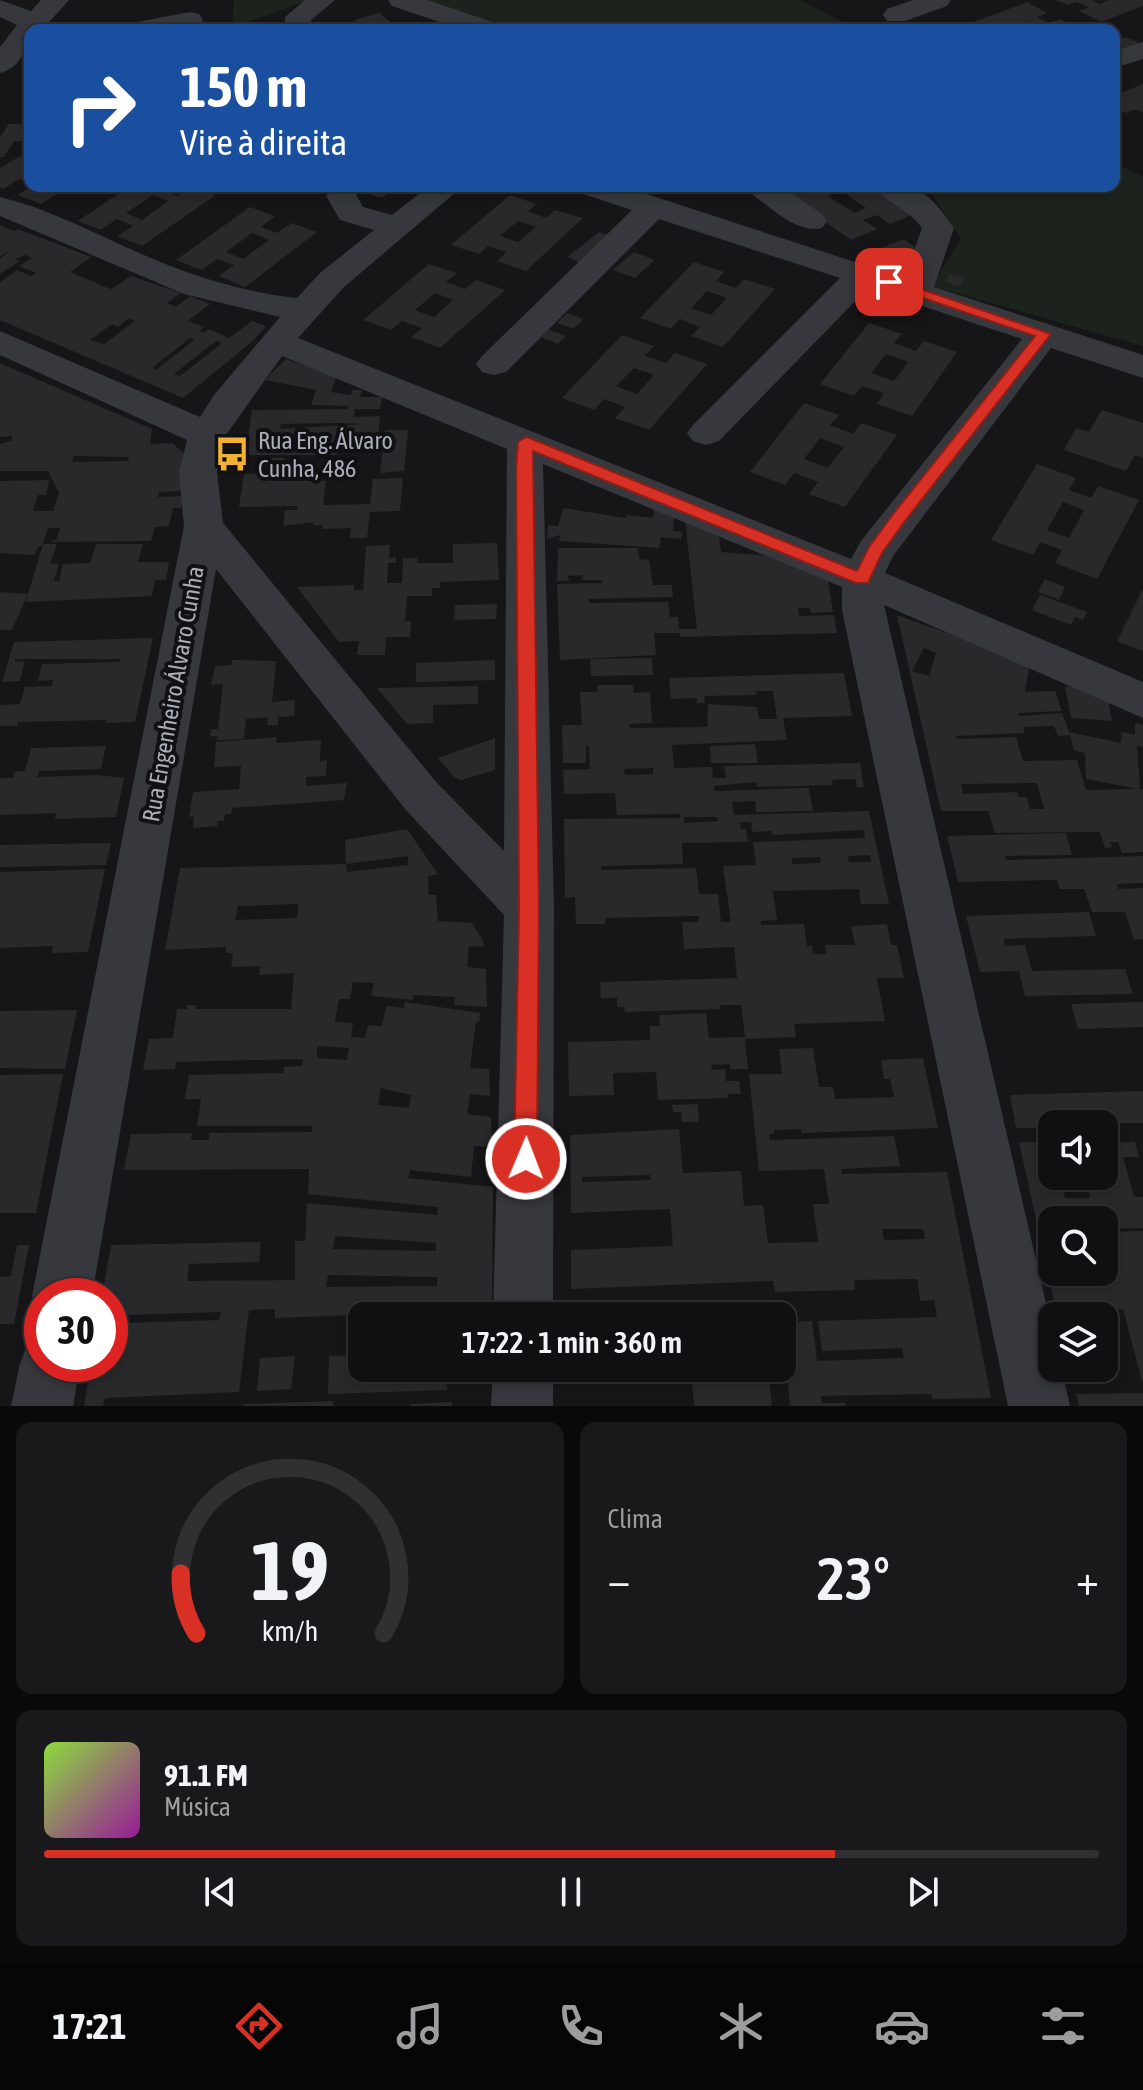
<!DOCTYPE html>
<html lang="pt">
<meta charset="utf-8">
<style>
:root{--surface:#101012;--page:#19191b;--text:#f1f3f6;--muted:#9c9d9f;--line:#303032;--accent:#d93025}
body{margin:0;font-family:"Asap Condensed",sans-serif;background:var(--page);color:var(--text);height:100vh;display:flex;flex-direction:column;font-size:30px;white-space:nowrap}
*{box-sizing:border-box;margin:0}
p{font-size:26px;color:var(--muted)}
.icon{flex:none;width:44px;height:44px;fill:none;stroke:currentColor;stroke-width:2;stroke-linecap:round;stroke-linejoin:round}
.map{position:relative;height:1406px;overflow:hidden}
.details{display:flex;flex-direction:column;gap:16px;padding:16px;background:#09090a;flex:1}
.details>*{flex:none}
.guide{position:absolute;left:24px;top:24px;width:1096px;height:168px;border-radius:16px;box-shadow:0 4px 12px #0003,0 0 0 2px var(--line);background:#1a4fa0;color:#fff;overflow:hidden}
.buttons{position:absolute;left:1038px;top:1110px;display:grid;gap:16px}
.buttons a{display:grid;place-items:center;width:80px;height:80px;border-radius:16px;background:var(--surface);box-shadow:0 4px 12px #0003,0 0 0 2px var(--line);font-size:40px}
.speed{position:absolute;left:24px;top:1278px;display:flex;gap:16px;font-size:40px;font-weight:700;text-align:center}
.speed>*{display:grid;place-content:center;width:104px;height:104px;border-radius:50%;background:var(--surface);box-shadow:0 4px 12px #0003,0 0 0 2px var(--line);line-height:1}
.speed .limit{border:12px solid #d22;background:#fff;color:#111}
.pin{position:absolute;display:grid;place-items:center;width:68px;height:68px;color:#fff;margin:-34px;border-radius:16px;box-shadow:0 4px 12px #0006}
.me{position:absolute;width:88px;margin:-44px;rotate:1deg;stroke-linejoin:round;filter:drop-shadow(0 0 6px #0008)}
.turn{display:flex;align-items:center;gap:28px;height:168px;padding:0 24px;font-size:36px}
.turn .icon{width:104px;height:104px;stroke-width:2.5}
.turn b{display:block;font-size:56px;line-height:68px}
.big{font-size:60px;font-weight:600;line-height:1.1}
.details .widget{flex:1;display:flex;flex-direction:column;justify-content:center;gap:12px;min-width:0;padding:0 28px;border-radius:16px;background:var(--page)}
.details .dial{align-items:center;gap:0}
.dial svg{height:208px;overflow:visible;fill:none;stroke:var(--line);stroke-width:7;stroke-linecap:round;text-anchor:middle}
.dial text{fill:var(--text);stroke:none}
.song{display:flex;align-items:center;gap:24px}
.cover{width:96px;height:96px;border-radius:12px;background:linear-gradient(135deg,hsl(90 70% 55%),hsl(300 70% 35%))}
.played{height:8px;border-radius:4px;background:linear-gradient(90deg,var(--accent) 75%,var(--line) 75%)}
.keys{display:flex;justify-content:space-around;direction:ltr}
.heat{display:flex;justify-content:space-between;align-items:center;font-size:44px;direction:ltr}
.details .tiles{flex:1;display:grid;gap:16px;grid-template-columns:1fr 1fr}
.widget:last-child{grid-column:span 2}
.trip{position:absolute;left:348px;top:1302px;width:448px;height:80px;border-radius:16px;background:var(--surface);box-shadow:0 4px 12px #0003,0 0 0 2px var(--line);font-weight:600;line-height:80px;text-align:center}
.dock{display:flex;height:128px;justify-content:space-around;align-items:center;background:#060607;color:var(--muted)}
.dock .icon{width:56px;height:56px}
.dock .on{color:var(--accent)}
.dock b{font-size:36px;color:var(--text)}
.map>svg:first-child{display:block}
</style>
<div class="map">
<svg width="1143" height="1406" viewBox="0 0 1143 1406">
<rect width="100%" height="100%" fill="#161618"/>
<path fill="#1c231d" d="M234 0H309L232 28Z
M419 0H800L858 30H511Z
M1114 162 1143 177V346L932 286 961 238 926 186H1114Z"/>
<path fill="#29292c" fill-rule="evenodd" d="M1056 0H1093L1100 4 1109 0H1143V6L1101 22 1079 11 1089 7 1077 2 1067 5Z
M1027 2 1047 13 1037 17 1049 23 1060 19 1082 30H1032L1038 27 1026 21 1005 29 1008 30H971L963 26Z
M379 13 401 30H352L361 26 354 20Z
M1125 37 1140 43 1114 54V42Z
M1143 84V112L1136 109 1126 113 1114 107V96Z
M9 124H30V142L14 141 4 157H0V137Z
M30 150V183L19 179 3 189 0 187V168Z
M32 186H69L41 204 18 195Z
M130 186H167L161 190 177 196 193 186 216 195 142 246 117 236 133 226 117 219 101 230 78 221ZM153 195 168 201 142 220 126 213Z
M374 186H396L382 198 365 193Z
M792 186 818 189 825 186H875L916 213 890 224 877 215 863 220 877 229 851 240 780 190ZM841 191 866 208 854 213 828 196Z
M510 195 537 204 528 211 546 218 555 210 583 218 526 271 497 261 507 252 488 246 479 254 451 245ZM518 221 536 227 518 242 500 236Z
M250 207 275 216 261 227 277 233 292 223 317 232 245 287 219 276 234 265 217 259 202 270 176 260ZM252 233 269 240 243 259 226 252Z
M0 225 14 231 18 229 91 257 70 272 108 288 111 289 131 276 181 293 167 303 176 307 190 296 210 304 188 321 204 327 199 331 204 333 209 329 229 338 252 321 266 326 253 341 183 398 0 320V282L17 270 31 276 36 273 19 266 32 258 26 255 14 259 20 261 0 274V258L13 249 0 256ZM129 318 135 321 104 344 90 340 112 324 118 327ZM190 338 194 340 156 370 152 368ZM216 341 222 343 180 376 174 374Z
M599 232 618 239 587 266 567 257Z
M904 239 916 248 890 258 878 249Z
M634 252 655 260 635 278 613 270Z
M694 262 724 272 716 281 736 288 744 279 775 289 723 347 691 336 700 327 680 319 671 329 640 318ZM707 291 727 298 711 315 691 308Z
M429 264 457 273 446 282 465 289 476 280 505 290 440 348 411 337 422 328 402 321 391 330 363 320ZM435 293 453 300 434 317 415 310Z
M950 274 965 278 959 286 944 281Z
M567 313 583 319 574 329 557 323Z
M869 323 902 334 894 343 916 351 924 341 957 352 912 416 877 404 884 393 862 386 854 396 820 384ZM886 354 908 362 894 381 871 373Z
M549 330 566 336 558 344 541 337Z
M622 335 654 346 645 356 666 363 675 353 707 364 649 430 615 418 625 407 604 399 594 410 562 398ZM634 368 654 375 637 394 616 386Z
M286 359 336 377 331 392 351 395 352 390H362L360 397H382L380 409H355L354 417 380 416 378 438 338 440 337 455H245L252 410 347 409 348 406 311 405 316 390 265 380ZM340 423 365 424 280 429 281 424Z
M0 363 152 429 150 444 172 443 186 455 185 491 159 492 158 497 184 496 181 508H173L169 526 155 527 151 541 50 542 57 539 60 528H48L42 546H39L34 555 0 553V481L49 480 46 495H38L33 511H53L59 493 48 471H0V444L15 440 11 441 12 436 0 437ZM74 456 129 457 128 461 72 462Z
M804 403 839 415 830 425 853 434 861 423 897 435 845 507 809 494 818 482 794 473 785 485 750 472ZM820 438 844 447 828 468 804 459Z
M1102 410 1143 423V458L1135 455 1126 471 1064 450 1076 428 1089 432Z
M385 430H408L404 471 380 473Z
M262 458H285L283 467 261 466Z
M1037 464 1076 478 1069 490 1091 498 1098 486 1139 500 1097 579 1055 563 1062 550 1040 542 1033 555 991 540ZM1063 502 1084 510 1069 538 1047 530Z
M308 471 306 481H326L323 505 370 504 373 479 403 478 400 511 370 512 367 538H350L351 528 322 529 323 525H313L314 522 283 526 285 510H297L298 506 239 507 244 474 287 472 286 481H294L296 472Z
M654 507 674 515 673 531 682 532 681 539 661 537 659 548 559 541 560 535 547 539 548 525 558 526 563 508 626 518 627 515 653 518Z
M685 519 718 530 721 552 808 559 811 575H827L833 612 811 613 810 608H798L799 616 834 615 837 633 680 637V633H654L656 655 560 660 557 584 602 583V580H582V575L568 576 569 581H557L558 548H638L639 559 649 560 653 585H672L673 597 589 599V603L668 602 670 617H678L679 629H697Z
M497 543 499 580 440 582V588H432V596H407L405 621H411L410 637H386L385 655H357L359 641 339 642 297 587 354 585V590H363L366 546 390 545 389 558 396 557V563H388L387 583H402L403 558H417V563H453V544Z
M43 544H57L50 564H59L54 581H59L63 564 90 563 96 544H143L138 562H169L166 580H155L152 596 26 602 28 594 12 630H0V592L28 594Z
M1045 579 1065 587 1059 600 1038 592Z
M1143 589V651L1117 641Z
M1040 595 1087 612 1083 620 1075 617 1071 625 1032 610Z
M497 604 496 619 454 620 455 605Z
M897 615 1030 663 1025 692 1055 691 1062 711 1018 713 1019 716 1062 713 1069 732 1121 743 1122 732 1135 735V723L1143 725V747L1137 746 1140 789H1143V852L1122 853 1118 842H1110L1112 847 1105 848 1100 832 995 833 988 811H941ZM924 648 936 653 929 676 912 671ZM1054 726 1058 736 1070 735 1074 750 1085 753 1086 779 1139 789 1086 790 1077 760 1023 761 1016 737 957 739 956 736 1025 733 1023 727ZM1037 783 1044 809H1030L1027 797H1019L1017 792 963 794 961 784Z
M153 638 135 722 106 723V720L18 722 17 726H0V705L20 704 25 687 52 686 53 680 38 681 42 664 120 662 121 659H15V662L25 661 20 681 2 682 14 642Z
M652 658 653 675 591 676 590 659Z
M232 660 276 661 272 702 295 700 294 716 278 717V725H267L268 717 246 719 244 739 217 740 218 737 210 736 211 729H218L223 684 211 685 215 666 231 665Z
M495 660V680L416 682V663Z
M844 673 852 716 783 718 787 740 672 745 674 768 712 767 713 778H726L724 766 860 763 864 787H857L855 779 832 780 833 785 757 787 756 782 714 786 715 791 809 788 813 811 756 812 755 801 732 802 734 815 869 811 889 904H861L859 889 773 891 777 920 761 921V925L804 924 807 946H812L813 954H826L825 945H855L851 926 887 924 891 945H897L904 978H877L885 1021 794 1024 796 1037 745 1039 748 1069H730V1064L711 1065 712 1070 725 1069 726 1081H739L741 1094H728V1098L658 1100 656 1072 613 1073 614 1095 569 1096 568 1042 650 1040V1026H660L659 1015 706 1013 709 1038 745 1037 741 1005H720L721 1009 625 1012 624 1007H617V998H601L600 982 737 978 734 947 684 949 682 922H699V916L605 918V924H576L575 897 565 898 564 819 681 818 680 814 617 815 615 793 564 794 563 770 590 769 589 746H586V763H563L562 725H582L580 692H598L597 685H633L634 693 650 692 652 723 629 724 630 728 707 727 708 704 757 707 759 719H777L773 691H756L757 695 704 696 705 703H697V698L671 699 669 678ZM653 768V774L625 775 624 769ZM684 817H717L718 821 684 823ZM740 822H751L752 832 771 831 772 835 864 830 865 838 753 842 756 865 723 866 731 922H721L718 894H699L696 868 601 870V866L683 864 682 843 748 842 746 829H741ZM870 855 871 862H849L848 856ZM820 857 821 863 792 864V858Z
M478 686V704L433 705V723L407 724 377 688Z
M1065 686 1089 688 1107 696 1112 721 1071 718Z
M277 737 276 743 321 740 320 761 327 760 326 776 306 777V786L347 783 344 800 232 808 231 814H225L224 821H217V826L193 828 194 816 189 817 193 792 239 789 241 766 214 767 216 742Z
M495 738V770L461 780 454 777 438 758Z
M755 744 758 763H711L710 746Z
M106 746 101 769 39 771 37 777 97 775 124 778 116 817 55 819 56 813 0 815V778H13L14 772 25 771 31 748Z
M407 829 438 874 428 876 429 895H436L438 921 472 923 483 941 484 947 469 946 467 967 486 969 487 1007 454 1005 455 997 413 995V1000L371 996 374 983 353 982 350 999H339L335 1022 353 1023 351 1037 365 1038 368 1025 382 1026 386 1006 404 1008 405 1002 480 1013 479 1022H476L470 1068 489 1069 490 1096 470 1094 467 1114 491 1117 492 1147 474 1146 471 1177 410 1170 408 1178 493 1187 492 1310 275 1318V1309L249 1310 239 1392 105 1398 103 1406H84L91 1364H110V1296H102L111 1245 261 1242 259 1262 189 1264 187 1281 295 1280V1241H305L307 1203 437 1215 438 1207 308 1194 309 1169 124 1170 131 1134 192 1133 191 1140H209V1133L312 1132V1126H197L201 1099H185L189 1075 283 1073 284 1067 302 1066 303 1059 176 1062 175 1069 143 1070 149 1039 173 1038 177 1009H187V1005H196L195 1009H291L294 973 259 975 260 966 231 967 233 953H226V947L165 950 180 868 346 864 347 872 408 865V856L346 864 345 840ZM298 904 297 918 235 920 238 906ZM317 1046 349 1048 347 1060 317 1058ZM381 1088 411 1095 409 1108 378 1105ZM335 1236 436 1243V1251L333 1249ZM328 1275 437 1277V1286L326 1287ZM221 1312 219 1320 125 1323 126 1315Z
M1066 833 1072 855 1005 856 1006 860 1143 856V883L1117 884 1118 889 1143 888V939L1134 940 1125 912H1092L1084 889H1060L1057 880 958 882 947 836Z
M111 843 106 865 0 867V845Z
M105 869 88 952 52 953 53 946 0 948V872Z
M1089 912 1096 936 1004 939 1005 946 1025 945 1032 971 1125 969 1133 994 1025 996 1019 971 980 972 966 916Z
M1143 1002V1027L1078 1029 1071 1004Z
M77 1010 65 1069 0 1068V1011Z
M813 1048 819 1087H833L835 1099 894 1097 890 1079H884L881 1060 923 1058 938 1128 802 1133 801 1129 774 1130V1134H769L770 1140 894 1136 900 1166 841 1169 842 1174 947 1172 991 1398 933 1399 931 1394H928L821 1396 822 1403H845L846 1406H790L782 1322 812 1321 817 1361 904 1358 902 1348 822 1351 818 1321 937 1317 934 1300 920 1301 917 1279 854 1280 855 1290 775 1292 773 1281 571 1289V1250L673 1246 670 1209 571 1213 570 1135 679 1129 683 1173 741 1171 744 1206 763 1205 768 1243 818 1242 813 1204H829L824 1169 759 1171 749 1074H782L779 1049ZM650 1175 651 1180 582 1182V1177ZM882 1229H923L925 1239 884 1240Z
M63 1074 36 1213H0V1075Z
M1143 1091V1123H1039L1040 1128H1016L1010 1095Z
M698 1104 699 1122H682L681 1112H673L672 1105Z
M1019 1142H1052V1176H1104V1143L1135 1142 1139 1157H1123L1134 1197H1143V1228L1104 1229V1220H1052V1233H1039ZM1063 1188H1088L1090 1198H1065Z
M1143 1231V1381H1142L1123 1309 1056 1310 1043 1252 1052 1251V1272H1104V1232Z
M17 1245H29L14 1324H0V1277L11 1276Z
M362 1355V1368H447V1390L328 1394 329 1356Z
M295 1356 291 1389 257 1391 260 1358Z
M691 1368H768L772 1406H694Z
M1143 1393V1406H1079L1076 1394Z
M333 1401V1406H243V1404Z
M452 1402V1406H410V1404Z"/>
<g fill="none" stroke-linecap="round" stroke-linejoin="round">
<path fill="#37383d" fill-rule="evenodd" d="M0 0 31 11 41 0H69L42 30H30C30 48 18 69 0 73V47L17 25 0 17Z
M305 0H335L311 20V30H285V17Z
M388 0H427L498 24 502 30H463L392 6Z
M913 0H951L947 6 905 21H887L883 15 887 9Z
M190 12 199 14 203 20 199 26 179 30H123L127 24Z
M1143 42V59L1114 68V51Z
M429 186H463L344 287 298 338 851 559 861 541 1022 339 868 288 719 441 706 445 693 441 687 433 693 425 840 278 659 219 506 372 494 375 482 372 476 364 482 356 632 210 580 193 576 186H622L904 278 922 228C908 208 886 204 874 186 920 186 927 189 954 228L934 287 1143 355V378L1051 348 893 556 885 573 1143 682V718L884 605 1052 1329V1368H1061L1070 1406H1008L842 610V587L543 464 554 908 553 1316H493L504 915 405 809 216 569 92 1296H42L41 1317 32 1296 184 526 179 472 187 440 0 355V331L200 417 214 395 280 317 184 294 0 216V197C49 209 92 232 137 252 189 275 241 292 297 298L320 273 374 230 340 220 326 196 331 189 342 187 353 189 363 207 392 215ZM282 356 507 449 504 851 437 783 223 523 217 472 226 435Z
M746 186H781L822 214 827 221 822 228C796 234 771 207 750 193Z
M42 1337V1364H80L73 1406H11L20 1364 28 1342Z
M493 1368H553V1406H491Z"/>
</g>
<path fill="#d93025" stroke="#8d1f18" stroke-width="2" d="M889 278 1051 334 905 521 882 553 868 583H856L533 451 539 908 537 1159 534 1167 526 1170 517 1167 514 1159 519 908 516 471 518 442 526 437 532 439 857 571 869 547 894 513 1035 336 885 285 883 282Z"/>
<defs>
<g id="bus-bare" transform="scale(2.76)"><path d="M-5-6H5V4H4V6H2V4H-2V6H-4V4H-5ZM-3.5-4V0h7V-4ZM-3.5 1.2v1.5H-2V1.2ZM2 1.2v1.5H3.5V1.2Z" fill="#f2b134" stroke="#111113" stroke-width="2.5" paint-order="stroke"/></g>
</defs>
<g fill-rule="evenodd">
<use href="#bus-bare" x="232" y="454"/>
</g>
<g text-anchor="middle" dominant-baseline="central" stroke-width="8" stroke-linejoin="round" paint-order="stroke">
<g font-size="24" fill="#a8adb8" stroke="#111113" text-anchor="start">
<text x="258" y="440">Rua Eng. Álvaro<tspan x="258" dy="28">Cunha, 486</tspan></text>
</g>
<g font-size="24" fill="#a8adb8" stroke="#111113">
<text transform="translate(173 694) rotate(-80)">Rua Engenheiro Álvaro Cunha</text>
</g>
</g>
</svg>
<div class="buttons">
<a><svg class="icon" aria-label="sound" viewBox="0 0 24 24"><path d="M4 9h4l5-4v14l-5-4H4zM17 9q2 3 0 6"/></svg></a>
<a><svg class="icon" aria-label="search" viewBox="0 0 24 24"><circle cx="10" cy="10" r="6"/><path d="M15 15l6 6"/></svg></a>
<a><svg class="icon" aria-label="layers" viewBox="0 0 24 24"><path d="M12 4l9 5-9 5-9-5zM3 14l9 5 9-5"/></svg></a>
</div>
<div class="speed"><div class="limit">30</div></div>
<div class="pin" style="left:889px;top:282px;background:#d93025"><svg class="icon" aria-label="arrive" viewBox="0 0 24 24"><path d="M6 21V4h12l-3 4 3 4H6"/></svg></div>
<svg class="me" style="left:526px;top:1159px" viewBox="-20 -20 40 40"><circle r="17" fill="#d93025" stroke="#fff" stroke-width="3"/><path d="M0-11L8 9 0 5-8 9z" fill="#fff"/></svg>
<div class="trip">17:22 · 1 min · 360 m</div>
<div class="guide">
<div class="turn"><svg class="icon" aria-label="right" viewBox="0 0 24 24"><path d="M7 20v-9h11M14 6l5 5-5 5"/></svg><div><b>150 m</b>Vire à direita</div></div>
</div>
</div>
<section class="details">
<div class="tiles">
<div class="widget dial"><svg viewBox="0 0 100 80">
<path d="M14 69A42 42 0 1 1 86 69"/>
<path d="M14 69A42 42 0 0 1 8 46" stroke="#d93025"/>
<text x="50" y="56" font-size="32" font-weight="700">19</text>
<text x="50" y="72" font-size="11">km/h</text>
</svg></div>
<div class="widget"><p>Clima</p>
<div class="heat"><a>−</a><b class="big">23°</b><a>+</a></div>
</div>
<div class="widget">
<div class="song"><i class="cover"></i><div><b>91.1 FM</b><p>Música</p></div></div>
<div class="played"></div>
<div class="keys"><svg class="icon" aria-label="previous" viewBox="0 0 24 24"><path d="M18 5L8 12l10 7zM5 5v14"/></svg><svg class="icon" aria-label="pause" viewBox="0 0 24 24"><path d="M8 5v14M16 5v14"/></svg><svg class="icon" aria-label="next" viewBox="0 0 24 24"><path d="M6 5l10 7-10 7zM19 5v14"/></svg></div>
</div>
</div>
</section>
<nav class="dock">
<b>17:21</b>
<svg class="icon on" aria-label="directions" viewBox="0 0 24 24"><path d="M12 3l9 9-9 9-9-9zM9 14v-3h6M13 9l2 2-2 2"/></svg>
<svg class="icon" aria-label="music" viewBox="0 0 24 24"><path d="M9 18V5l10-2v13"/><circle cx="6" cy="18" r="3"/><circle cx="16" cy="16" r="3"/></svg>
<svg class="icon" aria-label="phone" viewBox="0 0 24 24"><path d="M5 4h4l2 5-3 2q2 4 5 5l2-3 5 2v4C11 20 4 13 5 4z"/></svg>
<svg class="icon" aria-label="climate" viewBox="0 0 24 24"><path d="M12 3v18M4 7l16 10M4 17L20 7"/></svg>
<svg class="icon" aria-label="car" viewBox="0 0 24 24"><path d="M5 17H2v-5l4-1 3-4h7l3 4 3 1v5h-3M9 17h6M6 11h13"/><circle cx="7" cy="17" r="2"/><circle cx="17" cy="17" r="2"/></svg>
<svg class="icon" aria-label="filters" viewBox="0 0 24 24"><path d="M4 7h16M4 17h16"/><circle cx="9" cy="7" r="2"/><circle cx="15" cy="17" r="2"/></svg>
</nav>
